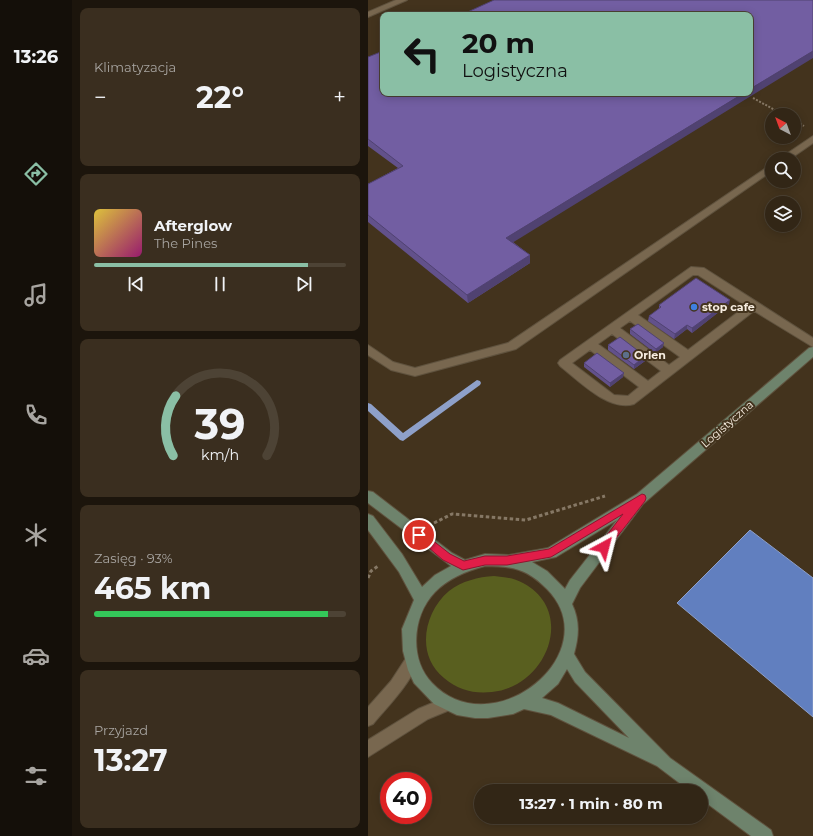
<!DOCTYPE html>
<html lang="pl">
<meta charset="utf-8">
<style>
:root{--surface:#322616;--page:#3a2e1f;--text:#f1f3f6;--muted:#a8a5a1;--line:#4d4335;--accent:#8abfa5}
body{margin:0;font-family:Montserrat,sans-serif;background:var(--page);color:var(--text);height:100vh;display:flex;flex-direction:column;font-size:15px;white-space:nowrap}
*{box-sizing:border-box;margin:0}
p{font-size:13px;color:var(--muted)}
.icon{flex:none;width:22px;height:22px;fill:none;stroke:currentColor;stroke-width:2;stroke-linecap:round;stroke-linejoin:round}
.map{position:relative;flex:1;overflow:hidden}
.sheet{display:flex;flex-direction:column;gap:8px;padding:8px;background:#1c150c;width:296px}
.sheet>*{flex:none}
.hud{position:absolute;left:12px;top:12px;width:373px;height:84px;border-radius:8px;box-shadow:0 2px 10px #0003,0 0 0 1px var(--line);background:#8abfa5;color:#111;overflow:hidden}
.needle{width:26px;rotate:319deg}
.tools{position:absolute;left:397px;top:108px;display:grid;gap:8px}
.tools a{display:grid;place-items:center;width:36px;height:36px;border-radius:50%;background:var(--surface);box-shadow:0 2px 10px #0003,0 0 0 1px var(--line);font-size:20px}
.speed{position:absolute;left:12px;top:772px;display:flex;gap:8px;font-size:20px;font-weight:700;text-align:center}
.speed>*{display:grid;place-content:center;width:52px;height:52px;border-radius:50%;background:var(--surface);box-shadow:0 2px 10px #0003,0 0 0 1px var(--line);line-height:1}
.speed .limit{border:6px solid #d22;background:#fff;color:#111}
.pin{position:absolute;display:grid;place-items:center;width:34px;height:34px;color:#fff;margin:-17px;border:2px solid #fff;border-radius:50%;box-shadow:0 1px 4px #0007}
.me{position:absolute;width:44px;margin:-22px;rotate:38deg;stroke-linejoin:round;filter:drop-shadow(0 0 3px #0008)}
.turn{display:flex;align-items:center;gap:14px;height:84px;padding:0 16px;font-size:18px}
.turn .icon{width:52px;height:52px;stroke-width:2.5}
.turn b{display:block;font-size:28px;line-height:34px}
.big{font-size:30px;font-weight:700;line-height:1.1}
.sheet .tile{flex:1;display:flex;flex-direction:column;justify-content:center;gap:6px;min-width:0;padding:0 14px;border-radius:8px;background:var(--page)}
.sheet .dial{align-items:center;gap:0}
.dial svg{height:104px;overflow:visible;fill:none;stroke:var(--line);stroke-width:7;stroke-linecap:round;text-anchor:middle}
.dial text{fill:var(--text);stroke:none}
.song{display:flex;align-items:center;gap:12px}
.cover{width:48px;height:48px;border-radius:6px;background:linear-gradient(135deg,hsl(50 70% 55%),hsl(320 70% 35%))}
.played{height:4px;border-radius:2px;background:linear-gradient(90deg,var(--accent) 85%,var(--line) 85%)}
.keys{display:flex;justify-content:space-around;direction:ltr}
.heat{display:flex;justify-content:space-between;align-items:center;font-size:22px;direction:ltr}
.charge{height:6px;border-radius:3px;background:linear-gradient(90deg,#34c759 93%,var(--line) 0)}
.trip{position:absolute;left:106px;top:784px;width:234px;height:40px;border-radius:20px;background:var(--surface);box-shadow:0 2px 10px #0003,0 0 0 1px var(--line);font-weight:700;line-height:40px;text-align:center}
main{display:flex;flex:1;min-height:0}
.menu{display:flex;flex-direction:column;width:72px;justify-content:space-around;align-items:center;background:#140f09;color:var(--muted)}
.menu .icon{width:28px;height:28px}
.menu .on{color:var(--accent)}
.menu b{font-size:18px;color:var(--text)}
.map>svg:first-child{display:block}
</style>
<main>
<nav class="menu">
<b>13:26</b>
<svg class="icon on" aria-label="directions" viewBox="0 0 24 24"><path d="M12 3l9 9-9 9-9-9zM9 14v-3h6M13 9l2 2-2 2"/></svg>
<svg class="icon" aria-label="music" viewBox="0 0 24 24"><path d="M9 18V5l10-2v13"/><circle cx="6" cy="18" r="3"/><circle cx="16" cy="16" r="3"/></svg>
<svg class="icon" aria-label="phone" viewBox="0 0 24 24"><path d="M5 4h4l2 5-3 2q2 4 5 5l2-3 5 2v4C11 20 4 13 5 4z"/></svg>
<svg class="icon" aria-label="climate" viewBox="0 0 24 24"><path d="M12 3v18M4 7l16 10M4 17L20 7"/></svg>
<svg class="icon" aria-label="car" viewBox="0 0 24 24"><path d="M5 17H2v-5l4-1 3-4h7l3 4 3 1v5h-3M9 17h6M6 11h13"/><circle cx="7" cy="17" r="2"/><circle cx="17" cy="17" r="2"/></svg>
<svg class="icon" aria-label="filters" viewBox="0 0 24 24"><path d="M4 7h16M4 17h16"/><circle cx="9" cy="7" r="2"/><circle cx="15" cy="17" r="2"/></svg>
</nav>
<section class="sheet">
<div class="tile"><p>Klimatyzacja</p>
<div class="heat"><a>−</a><b class="big">22°</b><a>+</a></div>
</div>
<div class="tile">
<div class="song"><i class="cover"></i><div><b>Afterglow</b><p>The Pines</p></div></div>
<div class="played"></div>
<div class="keys"><svg class="icon" aria-label="previous" viewBox="0 0 24 24"><path d="M18 5L8 12l10 7zM5 5v14"/></svg><svg class="icon" aria-label="pause" viewBox="0 0 24 24"><path d="M8 5v14M16 5v14"/></svg><svg class="icon" aria-label="next" viewBox="0 0 24 24"><path d="M6 5l10 7-10 7zM19 5v14"/></svg></div>
</div>
<div class="tile dial"><svg viewBox="0 0 100 80">
<path d="M14 69A42 42 0 1 1 86 69"/>
<path d="M14 69A42 42 0 0 1 16 23" stroke="#8abfa5"/>
<text x="50" y="56" font-size="32" font-weight="700">39</text>
<text x="50" y="72" font-size="11">km/h</text>
</svg></div>
<div class="tile"><p>Zasięg · 93%</p><b class="big">465 km</b><div class="charge"></div></div>
<div class="tile"><p>Przyjazd</p><b class="big">13:27</b></div>
</section>
<div class="map">
<svg width="445" height="836" viewBox="0 0 445 836">
<rect width="100%" height="100%" fill="#43331d"/>
<path fill="#595f1f" d="M126 576C136 577 146 578 155 583 209 612 178 687 124 692 106 694 90 690 76 678 48 656 55 613 81 591 94 581 110 577 126 576Z"/>
<path fill="#617fbf" stroke="#8ea0c9" d="M382 530 445 578V717L309 603Z"/>
<g fill="none" stroke-linecap="round" stroke-linejoin="round">
<path fill="#8ea0c9" fill-rule="evenodd" d="M109 380 112 381 113 383 112 385 35 441 32 440 0 411V403L3 404 35 433Z"/>
<g stroke="#5f523e" stroke-width="2">
<path id="lane" d="M28 0H39L0 17V12Z
M445 136V143L422 159H411Z
M404 164V171L148 349 47 376 23 370 0 355V345L25 362 47 368 140 343Z
M323 267 336 268 445 338V347L386 311 266 404C241 412 211 381 192 366L190 363 192 360ZM325 275H330L378 306 320 350 270 315ZM262 321 312 357 301 365 252 328ZM244 334 293 371 280 381 230 344ZM222 350 271 387 260 396 246 395 204 363Z"/>
</g>
<g stroke="#5f523e" stroke-width="2">
<path id="street" d="M43 656 48 658 50 663C40 686 21 705 5 724L0 726V707L23 681 38 658Z
M79 697 84 699 86 704 84 709 60 719 0 757V740L50 709Z"/>
</g>
<g stroke="#5f523e" stroke-width="2">
<path id="secondary" d="M445 347V357L275 504 212 588 204 604C212 621 211 636 206 654L217 672 302 758 403 830 405 836H383L333 799V791H322L289 766 183 715 156 709 145 714 120 718H107L89 715 66 704 46 683 40 670 35 651 34 629 46 600 31 572 0 530V514L5 516 34 554 54 587 67 575 83 566 0 503V491L5 492 84 553 97 560 117 554 141 555 180 548 269 494 441 348ZM249 520 202 580 197 589 179 571 164 562 188 557ZM117 566C145 566 159 569 179 589 241 652 125 747 64 683 41 659 44 616 67 592 81 578 98 571 117 566ZM199 669 207 682 261 738 190 703 174 698 190 684Z"/>
</g>
<path stroke="#867865" stroke-width="2" stroke-dasharray="2 1.5" stroke-linecap="butt" d="M385 98 416 115
M426 120 436 126"/>
<path stroke="#867865" stroke-width="3" stroke-dasharray="3.5 2.5" stroke-linecap="butt" d="M66 523 84 514 158 520 237 496
M0 578 3 571 10 566"/>
<use href="#lane" fill="#78674f" fill-rule="evenodd"/>
<use href="#street" fill="#78674f" fill-rule="evenodd"/>
<use href="#secondary" fill="#6e836c" fill-rule="evenodd"/>
</g>
<path fill="#62518b" d="M0 57 145 242 162 255V263L100 303 0 222V184L30 168 0 146Z
M361 304 324 333 319 329 306 339 280 321 281 316 291 309V305Z
M262 329 295 347 287 353 262 334Z
M240 345 277 356V361L266 369 240 350Z
M216 363 255 377 242 387 216 367Z"/>
<path fill="#504271" d="M445 51V58L139 246 138 238 376 93H382V89Z
M162 255V263L100 303 99 295Z
M362 300 361 304 324 333V328Z
M319 325V329L306 339 307 334Z
M296 343 295 347 287 353 288 349Z
M277 356V361L266 369V365Z
M256 373 255 377 242 387V383Z"/>
<path fill="#725ea2" stroke="#504271" d="M126 0H445V51L382 89V15H93Z
M15 51V93H376L138 238 162 255 99 295 0 215V184L35 166 0 139V57Z
M328 278 362 300 324 328 319 325 307 334 281 316 293 307 291 305Z
M270 324 296 343 288 349 262 329Z
M252 337 277 356 266 365 240 345Z
M229 353 256 373 242 383 216 363Z"/>
<path fill="#e11d48" stroke="#92132f" d="M274 494 277 495 278 498 277 501 239 550H232L230 547 232 544 255 514 183 557 139 565H117L95 570 75 560 46 535 51 530 54 532 82 554 96 561 117 556H139L181 549Z"/>
<circle fill="#3f7fe0" stroke="#43331d" stroke-width="1.5" cx="326" cy="307" r="4"/>
<circle fill="#5c6f8a" stroke="#43331d" stroke-width="1.5" cx="258" cy="355" r="4"/>
<g text-anchor="middle" dominant-baseline="central" stroke-width="4" stroke-linejoin="round" paint-order="stroke">
<g font-size="11" font-weight="bold" fill="#f8eee1" stroke="#43331d" text-anchor="start">
<text x="334" y="307">stop cafe</text>
<text x="266" y="355">Orlen</text>
</g>
<g font-size="11" fill="#f8eee1" stroke="#43331d">
<text transform="translate(359 424) rotate(-41)">Logistyczna</text>
</g>
</g>
</svg>
<div class="tools">
<a><svg class="needle" viewBox="-14 -14 28 28"><path d="M0-13l5 13h-10z" fill="#e53935"/><path d="M0 13l5-13h-10z" fill="#a8a5a1"/></svg></a>
<a><svg class="icon" aria-label="search" viewBox="0 0 24 24"><circle cx="10" cy="10" r="6"/><path d="M15 15l6 6"/></svg></a>
<a><svg class="icon" aria-label="layers" viewBox="0 0 24 24"><path d="M12 4l9 5-9 5-9-5zM3 14l9 5 9-5"/></svg></a>
</div>
<div class="speed"><div class="limit">40</div></div>
<div class="pin" style="left:51px;top:535px;background:#d93025"><svg class="icon" aria-label="arrive" viewBox="0 0 24 24"><path d="M6 21V4h12l-3 4 3 4H6"/></svg></div>
<svg class="me" style="left:236px;top:547px" viewBox="-20 -20 40 40"><path d="M0-17L14 15 0 8-14 15z" fill="#e11d48" stroke="#fff" stroke-width="4"/></svg>
<div class="trip">13:27 · 1 min · 80 m</div>
<div class="hud">
<div class="turn"><svg class="icon" aria-label="left" viewBox="0 0 24 24"><path d="M17 20v-9H6M10 6l-5 5 5 5"/></svg><div><b>20 m</b>Logistyczna</div></div>
</div>
</div>
</main>
